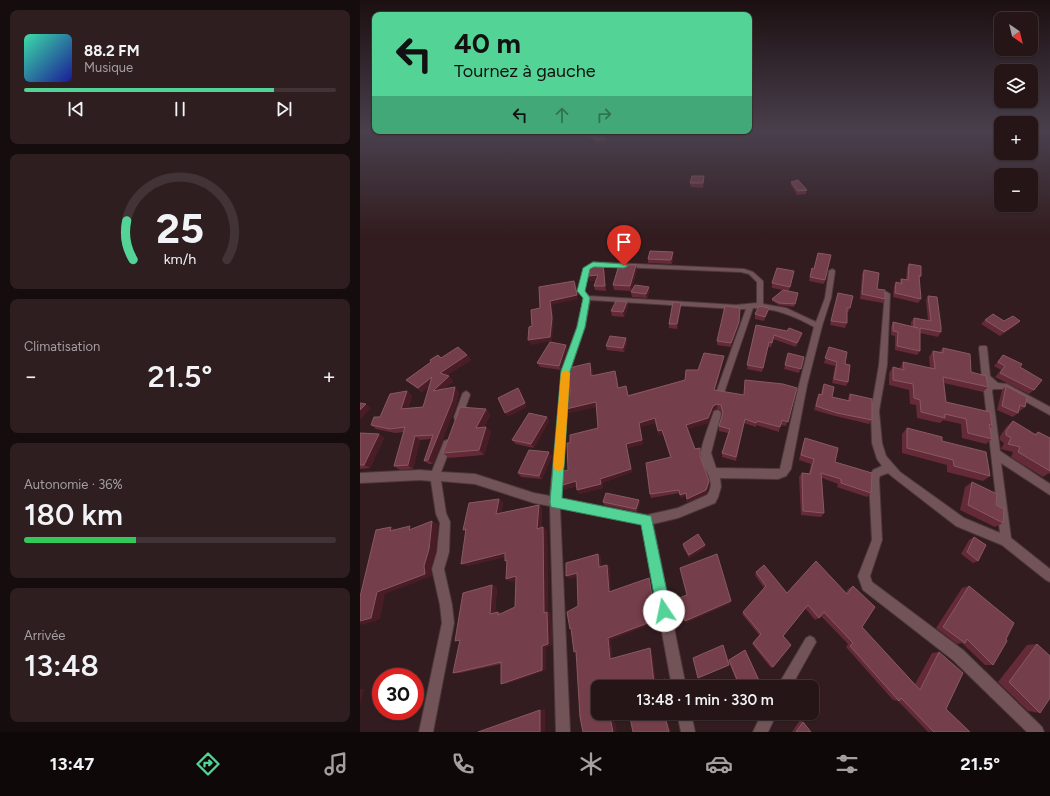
<!DOCTYPE html>
<html lang="fr">
<meta charset="utf-8">
<style>
:root{--surface:#261517;--page:#2e1e20;--text:#f1f3f6;--muted:#a49fa1;--line:#423436;--accent:#53d396}
body{margin:0;font-family:Figtree,sans-serif;background:var(--page);color:var(--text);height:100vh;display:flex;flex-direction:column;font-size:15px;white-space:nowrap}
*{box-sizing:border-box;margin:0}
p{font-size:13px;color:var(--muted)}
.icon{flex:none;width:22px;height:22px;fill:none;stroke:currentColor;stroke-width:2;stroke-linecap:round;stroke-linejoin:round}
.map{position:relative;flex:1;overflow:hidden}
.drawer{display:flex;flex-direction:column;gap:10px;padding:10px;background:#150c0d;width:360px}
.drawer>*{flex:none}
.top-card{position:absolute;left:12px;top:12px;width:380px;height:122px;border-radius:8px;box-shadow:0 1px 3px #0004,0 0 0 1px var(--line);background:#53d396;color:#111;overflow:hidden}
.needle{width:26px;rotate:145deg}
.tools{position:absolute;left:634px;top:12px;display:grid;gap:8px}
.tools a{display:grid;place-items:center;width:44px;height:44px;border-radius:8px;background:var(--surface);box-shadow:0 1px 3px #0004,0 0 0 1px var(--line);font-size:20px}
.speed{position:absolute;left:12px;top:668px;display:flex;gap:8px;font-size:20px;font-weight:700;text-align:center}
.speed>*{display:grid;place-content:center;width:52px;height:52px;border-radius:50%;background:var(--surface);box-shadow:0 1px 3px #0004,0 0 0 1px var(--line);line-height:1}
.speed .limit{border:6px solid #d22;background:#fff;color:#111}
.pin{position:absolute;display:grid;place-items:center;width:34px;height:34px;color:#fff;margin:-41px -17px;border-radius:50% 50% 50% 0;rotate:-45deg;box-shadow:0 0 4px #0007}
.pin .icon{rotate:45deg}
.me{position:absolute;width:44px;margin:-22px;rotate:349deg;stroke-linejoin:round;filter:drop-shadow(0 0 3px #0008)}
.turn{display:flex;align-items:center;gap:14px;height:84px;padding:0 16px;font-size:18px}
.turn .icon{width:52px;height:52px;stroke-width:2.5}
.turn b{display:block;font-size:28px;line-height:34px}
.lanes{display:flex;align-items:center;height:38px;padding:0 16px;background:#0003;justify-content:center;gap:20px;direction:ltr}
.lanes .off{opacity:.35}
.big{font-size:30px;font-weight:600;line-height:1.1}
.drawer .tile{flex:1;display:flex;flex-direction:column;justify-content:center;gap:6px;min-width:0;padding:0 14px;border-radius:8px;background:var(--page)}
.drawer .dial{align-items:center;gap:0}
.dial svg{height:104px;overflow:visible;fill:none;stroke:var(--line);stroke-width:7;stroke-linecap:round;text-anchor:middle}
.dial text{fill:var(--text);stroke:none}
.song{display:flex;align-items:center;gap:12px}
.cover{width:48px;height:48px;border-radius:6px;background:linear-gradient(135deg,hsl(160 70% 55%),hsl(240 70% 35%))}
.played{height:4px;border-radius:2px;background:linear-gradient(90deg,var(--accent) 80%,var(--line) 80%)}
.keys{display:flex;justify-content:space-around;direction:ltr}
.heat{display:flex;justify-content:space-between;align-items:center;font-size:22px;direction:ltr}
.charge{height:6px;border-radius:3px;background:linear-gradient(90deg,#34c759 36%,var(--line) 0)}
.trip{position:absolute;left:231px;top:680px;width:228px;height:40px;border-radius:8px;background:var(--surface);box-shadow:0 1px 3px #0004,0 0 0 1px var(--line);font-weight:600;line-height:40px;text-align:center}
.dock{display:flex;height:64px;justify-content:space-around;align-items:center;background:#0f0809;color:var(--muted)}
.dock .icon{width:28px;height:28px}
.dock .selected{color:var(--accent)}
.dock b{font-size:18px;color:var(--text)}
main{display:flex;flex:1;min-height:0}
.map>svg:first-child{display:block}
</style>
<main>
<section class="drawer">
<div class="tile">
<div class="song"><i class="cover"></i><div><b>88.2 FM</b><p>Musique</p></div></div>
<div class="played"></div>
<div class="keys"><svg class="icon" aria-label="previous" viewBox="0 0 24 24"><path d="M18 5L8 12l10 7zM5 5v14"/></svg><svg class="icon" aria-label="pause" viewBox="0 0 24 24"><path d="M8 5v14M16 5v14"/></svg><svg class="icon" aria-label="next" viewBox="0 0 24 24"><path d="M6 5l10 7-10 7zM19 5v14"/></svg></div>
</div>
<div class="tile dial"><svg viewBox="0 0 100 80">
<path d="M14 69A42 42 0 1 1 86 69"/>
<path d="M14 69A42 42 0 0 1 9 39" stroke="#53d396"/>
<text x="50" y="56" font-size="32" font-weight="700">25</text>
<text x="50" y="72" font-size="11">km/h</text>
</svg></div>
<div class="tile"><p>Climatisation</p>
<div class="heat"><a>−</a><b class="big">21.5°</b><a>+</a></div>
</div>
<div class="tile"><p>Autonomie · 36%</p><b class="big">180 km</b><div class="charge"></div></div>
<div class="tile"><p>Arrivée</p><b class="big">13:48</b></div>
</section>
<div class="map">
<svg width="690" height="732" viewBox="0 0 690 732">
<rect width="100%" height="100%" fill="#321c1f"/>
<g fill="none" stroke-linecap="round" stroke-linejoin="round">
<g stroke="#4d383b" stroke-width="2">
<path id="street" d="M233 262 384 269 393 272 403 281V304L426 308 456 322 465 298 469 271 472 269 474 270 475 271 471 298 462 326 447 385 431 469 426 476 418 479 360 478 361 487 358 497 355 503 318 518 293 524 326 687H312L282 524 200 508 210 732H196L190 506 174 503 115 484 81 481 86 513 90 522 89 552 84 569 92 605 94 623 73 732H59L82 623 80 605 72 569 77 552 80 523 76 514 71 481 60 480 0 483V473L60 470 72 471 84 441 87 440 90 441 92 444 81 472 115 474 174 493 190 496 202 371 217 327 224 298 218 291 224 268ZM234 266 381 272 389 274 397 282V303L376 305 229 296 224 291 230 269ZM230 300 376 309H386L357 390 358 392 361 393 364 392 365 390 393 308C415 308 435 316 454 327L439 385 420 469 356 468 351 453 361 414 360 411 357 410 354 411 353 414C350 423 341 445 341 454 341 469 358 480 347 495L318 508 287 515 200 498 210 371 225 327Z
M525 292H527L530 294 527 365 519 411 522 443 526 456 540 472 604 518 640 533 624 391 627 384 622 378 619 348 620 346H626L627 348 630 376 638 383 647 384 690 407V415L643 389H633L632 391 640 451 690 484V495L641 463 651 538 690 569V582L686 580 642 545 596 526 534 478 528 473 520 476 519 479 522 540 510 576 512 582 603 650 682 727 684 732H667L593 660 503 590 498 576 512 540 509 479 513 470 522 466 517 459 512 443 511 411 519 365Z
M106 391 109 393 110 395 102 417 101 420 98 421 95 420 94 417 102 395 103 393Z
M450 636 454 638 456 642 431 687H417L446 638Z
M317 713H331L335 732H321Z
M402 713H417L408 732H393Z"/>
</g>
<use href="#street" fill="#725458" fill-rule="evenodd"/>
</g>
<path fill="#642a37" d="M202 132H241V134L247 142 238 144 229 137 203 135Z
M344 180 343 188 331 187 330 183Z
M431 182 447 190 446 194 437 195 431 185Z
M313 256 312 264 288 263V259Z
M243 263 244 268 246 291 235 290 234 286 236 280 230 281 228 276Z
M549 264 561 276 559 279 561 299 558 303 533 297 534 286 536 282 539 283 541 279 546 280 547 268Z
M276 265 277 270 271 291 254 290 253 285Z
M452 268 465 280 464 284 449 281Z
M504 270 525 299 523 303 500 299 502 274Z
M434 271 429 291 412 288V283Z
M290 291 287 298 272 297 271 292Z
M438 293 434 307 419 305 412 301V299Z
M478 293 490 308 488 313 487 312V323L485 328 470 325Z
M568 296 581 332 578 337 560 333V351L557 355 535 350V336L531 335V327L533 322 551 326V322L554 318 568 321 566 300Z
M267 302 268 307 264 317 252 316 251 311Z
M321 307 317 329 309 328V324Z
M409 308 408 312 404 321 395 319V314Z
M625 320 644 321 657 325 640 336 621 324Z
M396 325 427 331 442 333 441 337 436 347 413 339 411 347H408L402 372 387 369Z
M378 326 371 347 357 345V341Z
M266 338 267 343 264 352 247 350 246 346Z
M469 347 485 364 488 382 486 386 472 383 475 366 464 363Z
M583 348 628 387 623 392 584 383 586 402 630 412 632 426 630 428 632 439 626 444 602 438 601 424 583 420 580 423 557 418 556 405 550 404 549 390 529 385V373L533 367 540 369V368L543 362 570 368 569 357 573 351 579 352Z
M208 349 201 370 180 367 177 363Z
M428 353 444 357 439 373 424 369Z
M107 355 111 360 87 375 89 376 93 381 84 389 99 392 96 405 73 464H69L64 461 71 439 60 440 53 469 40 470 34 466 44 432 35 433 16 429 11 425 20 417 47 391 52 396 48 408 63 407 69 387 62 392 51 384 46 380 81 358Z
M643 355 660 367 674 390 669 394 635 377 641 370 634 366Z
M364 356 363 361 355 390 384 395 437 388 426 426 420 425 419 432 396 425V427L384 423 376 461 362 457V453L368 433 359 431V426L362 416 360 410 357 409 353 411 348 423 327 429 335 449 340 456 349 484 346 494 327 502 326 496 321 498 320 493 291 498 290 494 310 457 303 434 299 435 295 423 280 427 283 444 267 448 272 472 242 483 243 488 219 494 217 486 203 490 208 470 210 443 238 428 236 407 208 413 206 409 210 394 232 368 233 376H257L258 388 268 395 325 380 338 370Z
M464 384 472 397 488 401V398L490 394 512 420 509 424 475 416 454 410 457 398 459 394H461L462 388Z
M646 386 665 407 660 411 658 410V413L653 417 637 410 642 390Z
M126 409 130 415 124 427H126L131 432 124 455 89 458 83 453Z
M187 417 189 421 174 448 156 444 152 440Z
M653 421 674 434 678 432 690 438V474L689 473 683 477 651 457 653 452 641 449 644 443 640 440V436L647 426Z
M547 428 582 441 630 476 623 481 587 472V465L542 453V434Z
M0 433 19 434 24 438 10 468 0 469Z
M445 438 475 462 511 493 507 497 477 487 478 484 462 478 464 513 461 517 441 515 439 477 442 473H449L451 464 439 460 443 443Z
M192 456 182 479 161 477 158 473Z
M612 482 636 505 643 523 635 527 600 510 605 487Z
M143 502 141 513 179 505 182 509 181 528 187 530 188 612 191 613 192 645 186 647V670L146 684H141V664L100 673H93L132 585 137 587 135 612 142 613 155 607 156 580 151 582 147 562 145 561V557L107 566 106 531 103 530Z
M243 502 280 503 277 512 244 505Z
M614 537 618 561 613 563 601 554 609 540Z
M323 544 345 548 329 558 323 547Z
M396 572 427 593H486L488 589 493 586 502 627 555 684 572 653 579 652 586 709 610 732H568L538 701 533 700 486 647 488 644 461 616 459 618 455 620 445 608 423 636 413 667 411 668 392 644 399 635 382 614 404 588 395 575Z
M609 586 633 665H625L602 643 597 644 576 628 602 588Z
M677 644 680 713 668 711 638 682 667 645Z
M385 650 402 687H379L368 660Z
M440 720 443 722 451 732H432Z"/>
<path fill="#491c26" d="M246 139 247 142 238 144 237 141Z
M313 252V256L312 264 311 260Z
M243 263 244 268 246 291 245 286Z
M276 265 277 270 271 291 270 286Z
M238 275 239 280 230 281 228 276Z
M214 281 216 285 218 299 192 305 194 323 192 341 171 345 168 340 190 301Z
M289 287 290 291 287 298 286 294Z
M267 302 268 307 264 317 263 312Z
M321 303V307L317 329V324Z
M380 308 378 326 371 347V343Z
M409 308 408 312 404 321 405 317Z
M660 321 657 325 640 336 644 332Z
M442 333 441 337 436 347 437 343Z
M266 338 267 343 264 352 263 348Z
M206 345 208 349 201 370 199 366Z
M107 355 111 360 84 377 80 373Z
M364 356 363 361 354 395V390Z
M230 363 232 368 233 381 231 376Z
M255 371 257 376 259 392 258 388Z
M89 376 93 381 78 396 73 391Z
M72 377 76 382 62 392 58 388Z
M95 387 99 392 96 405 73 464 68 460Z
M158 388 161 392 167 407 148 417 145 413Z
M47 391 52 396 46 413 41 409Z
M236 402 237 407 208 413 206 409Z
M6 404 11 408 0 420V410Z
M357 404V409L353 411 348 423 326 430V425L353 406Z
M126 409 130 415 121 433 116 428Z
M187 417 189 421 174 448 171 444Z
M295 418V423L280 427 283 444 267 448 272 472 242 483 243 488 219 494 217 490 240 479 279 423Z
M126 427 131 432 124 455 119 450Z
M302 430 303 434 299 435 298 431Z
M19 434 24 438 10 468 4 465Z
M55 436 60 440 53 469 48 465Z
M189 452 192 456 182 479 179 476Z
M216 481 219 485 203 490 200 486Z
M349 481V484L346 494 327 502V499Z
M326 493V496L321 498 320 495Z
M139 499 143 502 141 517 136 514Z
M279 500 280 503 277 512 276 509Z
M179 505 182 509 180 532 177 529Z
M72 521 78 524 76 552 71 569 72 576 25 594 20 619 3 625 0 624V621L17 592Z
M31 527 38 530 30 531Z
M183 527 187 530 188 612 191 613 192 645 186 647V670L146 684H141L182 646 184 613Z
M345 545V548L329 558V555Z
M145 553 150 556 107 566 101 564Z
M238 554 241 557 242 570 239 567Z
M247 565 250 568 251 594 249 592Z
M217 573 221 576 210 579 206 576Z
M156 576 161 579 151 582 146 579Z
M289 578 290 581 294 598 289 599 294 623 251 640 253 660 250 659 248 638 288 597Z
M132 585 137 587 135 615 130 614Z
M371 601 370 604 326 623 325 621Z
M290 648 292 649 296 682 294 683Z
M305 679H306L307 687H306Z
M0 689H4L0 705Z
M185 709V732H180V710Z
M249 713H253L257 732H253Z
M304 713H305L311 732H309Z"/>
<path fill="#743e4a" stroke="#885963" d="M207 132H240V134L246 139 237 141 229 134Z
M332 176H344L343 183H330Z
M438 180 447 190 438 191 431 182Z
M290 251 313 252 311 260 288 259Z
M458 253 471 255 465 280 450 277 452 268 454 269Z
M243 263 245 286H234L238 275 228 276 230 267Z
M549 264 561 266V276H559L561 299 535 293 536 282 542 284 541 279 548 280Z
M259 265H276L270 286 253 285Z
M417 268 434 271 430 287 412 283Z
M504 270 519 273 517 289 525 290V299L502 294Z
M214 281 217 295 190 301 192 318 190 337 168 340 169 327 172 326 171 310 180 308 179 287Z
M275 285 289 287 286 294 271 292Z
M423 290 438 293 435 304 419 303 412 299Z
M478 293 493 296 490 308H487V323L471 321Z
M568 296 577 297 581 327V332L560 328V351L537 346 538 332 533 331V322L558 328 554 327V318L571 321Z
M256 301 267 302 263 312 251 311Z
M313 302 321 303 317 324H309Z
M365 306 380 308 379 322 371 343 357 341Z
M399 306 409 308 405 317 395 314Z
M633 314 644 321 653 316 660 321 644 332 625 320Z
M396 325 427 331 429 328 442 333 437 343 414 335 412 343 409 342 403 368 387 365Z
M250 336 266 338 263 348 246 346Z
M190 342 206 345 199 366 177 363Z
M98 347 107 355 80 373 89 376 73 391 95 387 92 401 68 460 64 461 73 435 55 436 48 465 34 466 45 427 30 429 11 425 14 417H20L30 394 47 391 41 409 63 407 72 377 58 388 46 380 71 362 70 360 78 355 81 358Z
M469 347 487 352 485 364 490 365 488 382 474 379 477 362 465 358Z
M583 348 610 354 611 372 626 376 628 387 583 377 586 402 630 412 632 426 629 424 632 439 608 433 606 419 585 414V418L561 412 560 400 554 398 553 384 533 380V367L544 370 543 362 575 369 573 351 583 353Z
M344 353 364 356 354 390 384 395 385 380 423 384 437 388 428 422 422 420 420 427 397 421 396 423 385 419 376 457 362 453 370 429 359 426 363 413 361 405 357 404 353 406 348 418 326 425 335 449 340 448V456L349 481 346 490 327 499 326 493 320 495 319 490 290 494 286 463 311 457 302 430 298 431 295 418 279 423 282 440 266 444 271 469 240 479 241 484 217 490 216 481 200 486 201 472 208 470 207 443H210V435L238 428 236 402 206 409 207 395 210 394 209 368 230 363 231 376 255 371 258 388 266 386 268 396 325 380 326 370H338Z
M428 353 444 357 441 369 425 365Z
M643 355 662 364 660 367 682 380 674 390 640 373 645 366 638 362Z
M464 384 474 387 472 397 490 401V394L512 399V420L477 413 456 406 459 394 462 395Z
M646 386 667 397 665 407 660 405 658 413 642 406Z
M158 388 165 403 145 413 138 398Z
M0 403 6 404 0 410Z
M100 407 126 409 116 428 126 427 119 450 83 453Z
M169 413 187 417 171 444 152 440Z
M653 421 676 435 678 432 690 438V471L658 452 660 447 648 444 651 438 646 435V431Z
M547 428 582 437V441L626 452 630 476 594 466 593 460 547 448Z
M0 433 19 434 4 465H0Z
M445 438 478 448 475 462 512 473 511 493 481 483V479L461 473 464 513 443 511 442 473 450 474 454 459 441 455Z
M169 450 189 452 179 476 158 473Z
M612 482 637 494 636 505 644 509 643 523 608 505Z
M246 493 279 500 276 509 243 502Z
M139 499 136 514 179 505 177 529 183 527 184 613 187 612 188 644 182 646V670L141 684V662L93 673 100 640 95 641 103 593 132 585 130 614 138 612V615L155 607 156 576 146 579 147 560 145 561V553L101 564 106 529 103 530 109 503Z
M72 521 69 549 64 566 65 574 17 592 11 618 0 621V597L16 530 31 527 30 531 50 526 49 530Z
M338 534 345 545 329 555 323 544Z
M614 537 626 545 618 561 607 552Z
M238 554 239 567 247 565 249 592 289 578 292 596 288 597 293 621 248 638 250 659 290 648 294 683 305 679 306 687H238V713H249L253 732H223L220 717 216 651 214 652 211 628 210 629 207 612 218 606 217 573 206 576V563Z
M357 554 371 601 325 621 319 598 327 595 320 568Z
M456 561 487 594 493 586 515 607 502 627 560 690 579 652 603 673 586 709 610 732H574L541 698 539 701 490 646 493 643 464 612 459 618 448 605 423 636 431 645 413 667 393 643 401 634 383 612 406 586 396 572 404 565 427 593Z
M609 586 654 623 646 639 647 641 633 665 607 639 605 643 583 627Z
M677 644 690 656V698L680 713 649 682Z
M363 645 369 665 338 678 333 658Z
M385 650 402 687H380L369 660Z
M180 710V732H118Z
M269 713H304L309 732H273Z
M443 722 451 732H436Z"/>
<linearGradient id="sky" x2="0" y2="1"><stop stop-color="#1c0f11"/><stop offset="0.56" stop-color="#49404d"/><stop offset="1" stop-color="#49404d" stop-opacity="0"/></linearGradient>
<rect width="690" height="235" fill="url(#sky)"/>
<path fill="#53d396" stroke="#368962" d="M233 262 264 264 268 266 264 268 234 267 230 269 225 291 230 298 225 327 210 371 202 498 291 516 311 611 309 616 304 618 299 616 297 611 281 525 191 507 190 502 201 371 217 327 223 298 217 291 223 268Z"/>
<path fill="#f59e0b" d="M206 370 210 373 204 466 202 470 199 471 195 470 193 466 201 373Z"/>
</svg>
<div class="tools">
<a><svg class="needle" viewBox="-14 -14 28 28"><path d="M0-13l5 13h-10z" fill="#e53935"/><path d="M0 13l5-13h-10z" fill="#a49fa1"/></svg></a>
<a><svg class="icon" aria-label="layers" viewBox="0 0 24 24"><path d="M12 4l9 5-9 5-9-5zM3 14l9 5 9-5"/></svg></a>
<a>+</a>
<a>−</a>
</div>
<div class="speed"><div class="limit">30</div></div>
<div class="pin" style="left:264px;top:266px;background:#d93025"><svg class="icon" aria-label="arrive" viewBox="0 0 24 24"><path d="M6 21V4h12l-3 4 3 4H6"/></svg></div>
<svg class="me" style="left:304px;top:611px" viewBox="-20 -20 40 40"><circle r="19" fill="#fff"/><path d="M0-13L10 11 0 6-10 11z" fill="#53d396"/></svg>
<div class="trip">13:48 · 1 min · 330 m</div>
<div class="top-card">
<div class="turn"><svg class="icon" aria-label="left" viewBox="0 0 24 24"><path d="M17 20v-9H6M10 6l-5 5 5 5"/></svg><div><b>40 m</b>Tournez à gauche</div></div>
<div class="lanes"><svg class="icon" aria-label="left" viewBox="0 0 24 24"><path d="M17 20v-9H6M10 6l-5 5 5 5"/></svg><svg class="icon off" aria-label="ahead" viewBox="0 0 24 24"><path d="M12 20V5M6 11l6-6 6 6"/></svg><svg class="icon off" aria-label="right" viewBox="0 0 24 24"><path d="M7 20v-9h11M14 6l5 5-5 5"/></svg></div>
</div>
</div>
</main>
<nav class="dock">
<b>13:47</b>
<svg class="icon selected" aria-label="directions" viewBox="0 0 24 24"><path d="M12 3l9 9-9 9-9-9zM9 14v-3h6M13 9l2 2-2 2"/></svg>
<svg class="icon" aria-label="music" viewBox="0 0 24 24"><path d="M9 18V5l10-2v13"/><circle cx="6" cy="18" r="3"/><circle cx="16" cy="16" r="3"/></svg>
<svg class="icon" aria-label="phone" viewBox="0 0 24 24"><path d="M5 4h4l2 5-3 2q2 4 5 5l2-3 5 2v4C11 20 4 13 5 4z"/></svg>
<svg class="icon" aria-label="climate" viewBox="0 0 24 24"><path d="M12 3v18M4 7l16 10M4 17L20 7"/></svg>
<svg class="icon" aria-label="car" viewBox="0 0 24 24"><path d="M5 17H2v-5l4-1 3-4h7l3 4 3 1v5h-3M9 17h6M6 11h13"/><circle cx="7" cy="17" r="2"/><circle cx="17" cy="17" r="2"/></svg>
<svg class="icon" aria-label="filters" viewBox="0 0 24 24"><path d="M4 7h16M4 17h16"/><circle cx="9" cy="7" r="2"/><circle cx="15" cy="17" r="2"/></svg>
<b>21.5°</b>
</nav>
